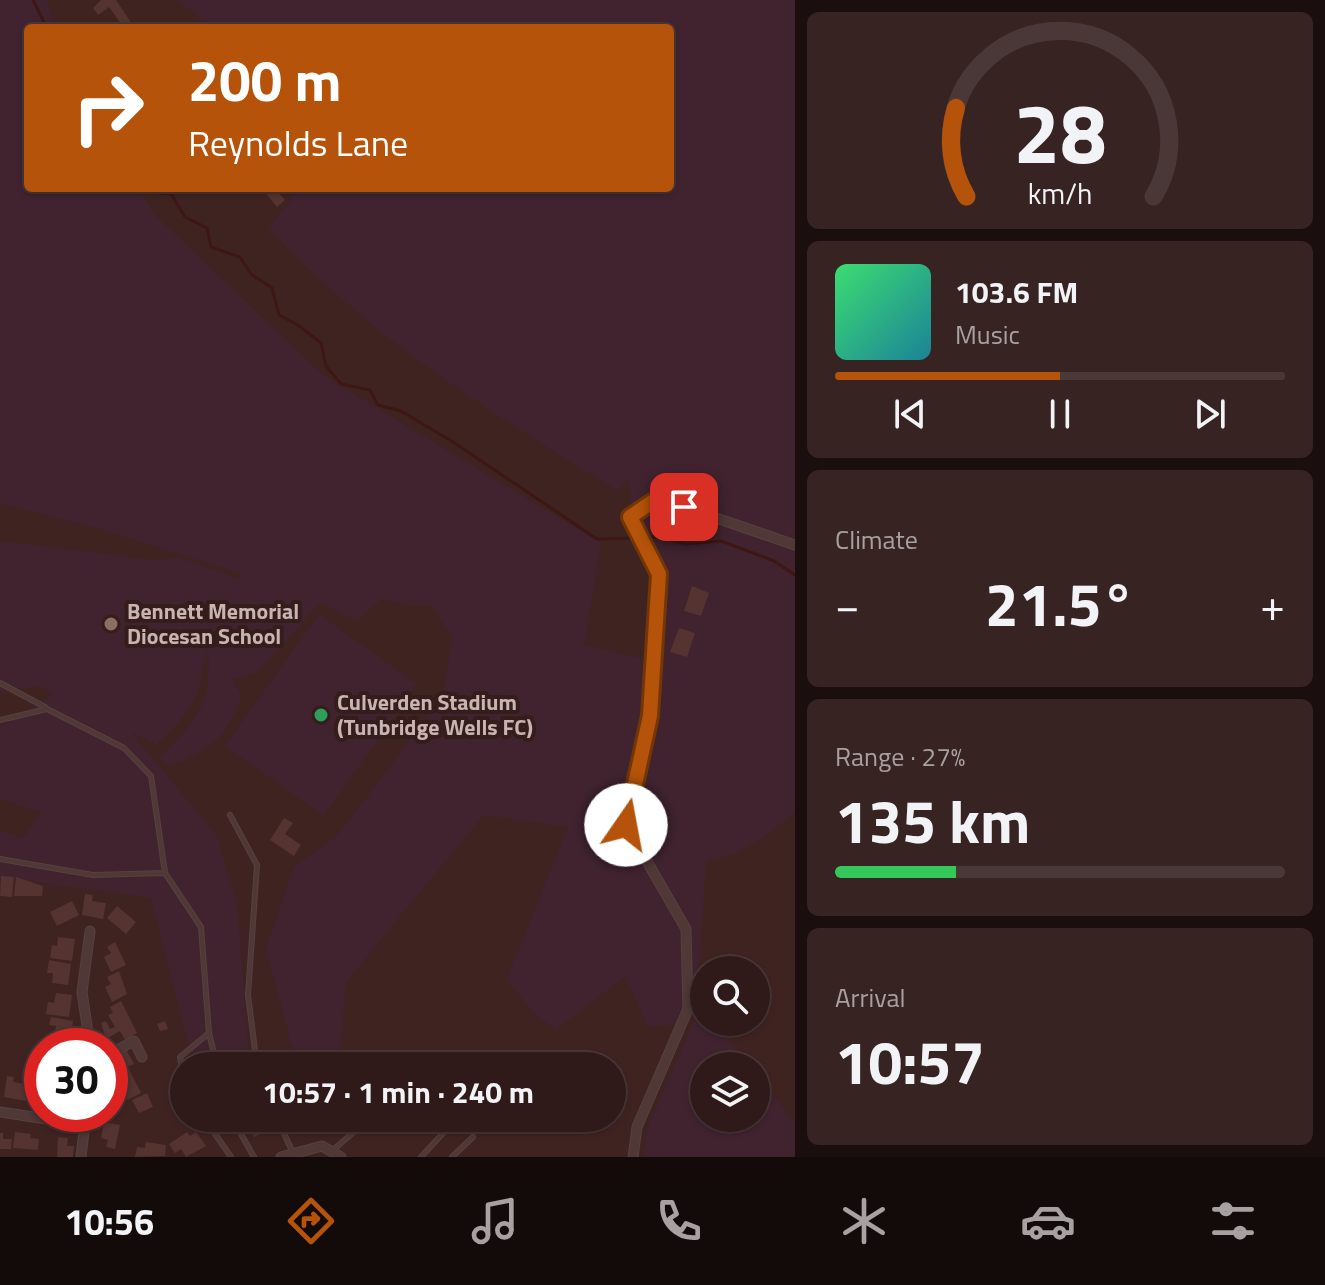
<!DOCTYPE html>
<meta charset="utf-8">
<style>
:root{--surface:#2f1a19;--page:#372322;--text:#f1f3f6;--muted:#a7a1a2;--line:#4a3838;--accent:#b45309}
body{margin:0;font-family:"Titillium Web",sans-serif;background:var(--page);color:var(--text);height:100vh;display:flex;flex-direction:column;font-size:30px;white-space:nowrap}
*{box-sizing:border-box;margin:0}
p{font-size:26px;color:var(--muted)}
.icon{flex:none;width:44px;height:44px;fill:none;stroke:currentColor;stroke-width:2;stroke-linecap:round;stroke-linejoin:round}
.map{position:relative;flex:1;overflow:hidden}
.sheet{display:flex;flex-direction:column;gap:12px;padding:12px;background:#1a0e0e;width:530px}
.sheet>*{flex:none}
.hud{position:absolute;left:24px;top:24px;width:650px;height:168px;border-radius:8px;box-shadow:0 2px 6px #0004,0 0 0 2px var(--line);background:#b45309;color:#fff;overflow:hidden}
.tools{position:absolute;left:690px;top:956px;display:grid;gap:16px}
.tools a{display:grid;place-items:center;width:80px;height:80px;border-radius:50%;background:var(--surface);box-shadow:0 2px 6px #0004,0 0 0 2px var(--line);font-size:40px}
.speed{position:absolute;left:24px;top:1028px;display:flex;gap:16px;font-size:40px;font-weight:700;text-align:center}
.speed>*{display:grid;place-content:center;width:104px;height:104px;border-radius:50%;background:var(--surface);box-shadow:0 2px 6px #0004,0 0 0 2px var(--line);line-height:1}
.speed .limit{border:12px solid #d22;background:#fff;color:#111}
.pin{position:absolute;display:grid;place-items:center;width:68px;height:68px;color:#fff;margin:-34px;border-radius:16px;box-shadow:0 4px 12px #0006}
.me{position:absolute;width:88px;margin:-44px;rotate:12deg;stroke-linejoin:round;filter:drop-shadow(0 0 6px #0008)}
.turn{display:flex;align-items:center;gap:28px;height:168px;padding:0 32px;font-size:36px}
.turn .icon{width:104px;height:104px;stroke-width:2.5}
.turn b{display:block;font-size:56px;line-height:68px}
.big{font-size:60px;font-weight:700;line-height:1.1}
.sheet .widget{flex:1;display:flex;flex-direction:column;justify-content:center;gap:12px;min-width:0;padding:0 28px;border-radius:12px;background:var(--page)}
.sheet .dial{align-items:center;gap:0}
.dial svg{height:208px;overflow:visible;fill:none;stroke:var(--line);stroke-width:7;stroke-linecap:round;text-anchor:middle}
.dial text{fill:var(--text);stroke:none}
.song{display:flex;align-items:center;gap:24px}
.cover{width:96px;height:96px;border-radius:12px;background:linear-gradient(135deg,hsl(140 70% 55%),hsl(190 70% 35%))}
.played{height:8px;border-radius:4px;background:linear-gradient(90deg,var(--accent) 50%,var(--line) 50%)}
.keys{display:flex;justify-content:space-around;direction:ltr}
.heat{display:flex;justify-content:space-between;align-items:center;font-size:44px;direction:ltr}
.charge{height:12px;border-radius:6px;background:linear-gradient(90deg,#34c759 27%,var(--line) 0)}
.trip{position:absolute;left:170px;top:1052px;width:456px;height:80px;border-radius:40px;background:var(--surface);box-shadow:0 2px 6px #0004,0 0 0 2px var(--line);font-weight:700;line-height:80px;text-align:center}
.tabs{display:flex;height:128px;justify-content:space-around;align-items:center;background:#130a0a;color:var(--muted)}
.tabs .icon{width:56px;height:56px}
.tabs .current{color:var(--accent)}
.tabs b{font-size:36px;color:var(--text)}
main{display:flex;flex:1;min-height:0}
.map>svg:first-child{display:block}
</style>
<main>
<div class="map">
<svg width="795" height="1157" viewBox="0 0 795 1157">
<rect width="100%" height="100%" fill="#3f2321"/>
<path fill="#40232f" d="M0 0H47L56 28H28V188H139L155 215 324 376 601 543 584 645 653 661 651 559 632 521 629 479 618 491C497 417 364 334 269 228L300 188H670V28H207L196 14 176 0H795V813C768 834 741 856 706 862L700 958 683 1024 648 1027 625 976 556 1030 532 1011 507 980 568 827 484 815 346 982 339 1066H297L266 948 294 867 337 836 443 697 452 638 433 606 407 605 382 599 357 621 320 603 257 673 232 679 242 698C222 741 215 748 170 766L159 758C195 724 212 704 208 652 199 665 204 676 199 689 191 712 173 729 156 745L131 732 217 836 237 902 250 1066H194L151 898 0 877V830L23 838 42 813 0 799V727L54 694 39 686 0 692V541L153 560 178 557 238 579 242 574 100 529 0 503Z
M319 614 417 684 324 816 225 746Z
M697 1014 704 1016V1022H715L750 1066H704V1118H756V1073L795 1123V1157H643L647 1130Z"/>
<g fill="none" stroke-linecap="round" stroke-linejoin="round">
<path stroke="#3e1714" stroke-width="3" d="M33 0 47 28
M155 188 154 192 171 194 185 217 207 228 211 247 240 257 251 274 272 288 279 315 298 325 321 343 326 366 341 384 370 390 378 405 401 411 453 442 597 539 637 538
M644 537H661L685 544 721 541 774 561 795 575"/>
</g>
<path fill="#543330" d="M101 0H116L134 27 124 28 109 7 98 15 93 8Z
M275 189 285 200 277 207 267 195Z
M692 586 709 593 701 616 684 611Z
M679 628 695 633 687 657 670 652Z
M284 818 293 823 285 834 301 845 294 856 270 840Z
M1 876 14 877 12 897 0 896Z
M16 877 43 886 42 896H14Z
M85 894 93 895 92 901 106 903 103 919 82 915Z
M72 901 79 915 57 926 50 912Z
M117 906 136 922 126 934 107 918Z
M58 937 75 939 72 961 50 958 52 945 57 946Z
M115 942 126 965 111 972 104 957 111 953 107 947Z
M49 960 71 964 68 985 52 983 53 973H47Z
M119 971 127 994 112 1002 105 987 111 984 107 977Z
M56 993 72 995 69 1017 46 1014 48 1002 54 1003Z
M121 1001 137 1033 125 1040 120 1031 106 1039 101 1023 106 1021 110 1029 115 1027 108 1015 113 1013 110 1007Z
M51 1017 73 1021 70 1042 54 1039 56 1026 49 1025Z
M165 1021 168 1029 160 1031 157 1024Z
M127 1051 134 1064 119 1071 113 1058Z
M129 1069 141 1093 127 1100 115 1076Z
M7 1076 14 1077 13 1082 28 1084 26 1101 4 1097Z
M147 1093 153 1107 139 1113 132 1100Z
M245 1118H260L271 1129 254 1137Z
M104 1122 120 1125 115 1149 106 1147 108 1140 101 1138Z
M15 1132 31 1134 30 1138 39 1139 38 1150 13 1148Z
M187 1132 190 1136 196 1132 206 1146 186 1157 181 1149 175 1153 169 1144Z
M0 1133H3V1139H12L11 1149H0Z
M58 1137 68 1138 67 1146H74L73 1157H57Z
M146 1142 166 1145 165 1156 135 1157 137 1147 145 1148Z"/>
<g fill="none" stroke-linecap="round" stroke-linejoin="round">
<g stroke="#58413f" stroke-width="6">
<path id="service" d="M0 683 45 707
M0 720 47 709 124 748 151 776 165 873
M230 815 257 865 248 995 257 1066
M0 859 93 875 165 873 201 927 209 1033 217 1066
M429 1066 431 1064
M184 1079 180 1057 209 1033
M204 1118 231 1157
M232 1118 254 1157
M277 1118 293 1153
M333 1150 370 1118
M421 1157 445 1131
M452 1157 473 1137"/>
</g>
<g stroke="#58413f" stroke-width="11">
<path id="minor" d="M90 931 82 992 90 1046
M110 1054 134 1041 142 1057
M0 1112 85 1125
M81 1157 86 1114
M281 1157 322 1146 341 1157
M633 1157 637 1127 688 1009 686 929 626 825 650 716 659 574 630 517 658 498 795 545"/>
</g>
<use href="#service" stroke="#4f3836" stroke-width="4"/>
<use href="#minor" stroke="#4f3836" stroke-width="9"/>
</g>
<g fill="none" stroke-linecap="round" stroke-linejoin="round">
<g stroke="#753606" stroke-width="20">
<path id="route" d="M626 825 650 716 659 574 630 517 658 498 684 507"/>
</g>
<use href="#route" stroke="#b45309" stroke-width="14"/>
</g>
<circle fill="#8d6e63" stroke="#341d1b" stroke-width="3" cx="111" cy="624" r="8"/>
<circle fill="#2e9e5b" stroke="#341d1b" stroke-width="3" cx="321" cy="715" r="8"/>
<g text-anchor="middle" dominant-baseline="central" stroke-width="8" stroke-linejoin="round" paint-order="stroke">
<g font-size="22" font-weight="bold" fill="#cab4b1" stroke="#341d1b" text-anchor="start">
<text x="127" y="611">Bennett Memorial<tspan x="127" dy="25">Diocesan School</tspan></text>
<text x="337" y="702">Culverden Stadium<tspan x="337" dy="25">(Tunbridge Wells FC)</tspan></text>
</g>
</g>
</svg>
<div class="tools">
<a><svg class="icon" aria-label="search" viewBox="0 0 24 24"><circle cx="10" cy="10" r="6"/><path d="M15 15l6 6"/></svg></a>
<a><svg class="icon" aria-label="layers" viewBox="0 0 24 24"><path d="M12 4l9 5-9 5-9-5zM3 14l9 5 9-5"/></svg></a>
</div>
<div class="speed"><div class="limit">30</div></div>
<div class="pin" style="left:684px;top:507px;background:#d93025"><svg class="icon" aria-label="arrive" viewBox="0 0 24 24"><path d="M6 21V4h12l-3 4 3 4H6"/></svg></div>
<svg class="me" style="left:626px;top:825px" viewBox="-20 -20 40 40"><circle r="19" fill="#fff"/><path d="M0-13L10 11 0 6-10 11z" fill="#b45309"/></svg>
<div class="trip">10:57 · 1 min · 240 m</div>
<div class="hud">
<div class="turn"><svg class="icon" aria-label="right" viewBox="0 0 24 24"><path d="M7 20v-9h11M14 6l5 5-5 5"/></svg><div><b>200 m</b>Reynolds Lane</div></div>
</div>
</div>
<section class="sheet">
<div class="widget dial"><svg viewBox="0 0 100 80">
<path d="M14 69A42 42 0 1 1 86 69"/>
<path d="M14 69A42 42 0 0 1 10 35" stroke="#b45309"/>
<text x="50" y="56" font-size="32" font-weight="700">28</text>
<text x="50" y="72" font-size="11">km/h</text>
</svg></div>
<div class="widget">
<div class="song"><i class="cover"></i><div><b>103.6 FM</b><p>Music</p></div></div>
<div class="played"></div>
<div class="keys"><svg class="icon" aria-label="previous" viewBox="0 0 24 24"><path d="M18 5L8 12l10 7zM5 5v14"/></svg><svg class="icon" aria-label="pause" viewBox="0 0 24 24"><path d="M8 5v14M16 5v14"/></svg><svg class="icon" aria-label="next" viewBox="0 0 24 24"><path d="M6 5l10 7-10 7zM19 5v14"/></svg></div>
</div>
<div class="widget"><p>Climate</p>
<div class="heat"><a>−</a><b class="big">21.5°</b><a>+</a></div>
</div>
<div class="widget"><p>Range · 27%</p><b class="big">135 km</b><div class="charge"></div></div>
<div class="widget"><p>Arrival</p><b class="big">10:57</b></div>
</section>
</main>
<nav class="tabs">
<b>10:56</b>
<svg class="icon current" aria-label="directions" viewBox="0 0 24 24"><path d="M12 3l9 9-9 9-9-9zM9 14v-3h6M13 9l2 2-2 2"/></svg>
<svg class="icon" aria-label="music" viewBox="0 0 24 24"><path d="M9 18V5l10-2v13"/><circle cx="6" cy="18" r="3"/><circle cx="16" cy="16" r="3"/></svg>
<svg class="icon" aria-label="phone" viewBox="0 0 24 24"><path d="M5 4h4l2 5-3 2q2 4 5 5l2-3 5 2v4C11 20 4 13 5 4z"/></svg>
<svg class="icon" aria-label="climate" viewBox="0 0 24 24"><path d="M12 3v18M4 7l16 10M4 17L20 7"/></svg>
<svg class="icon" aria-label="car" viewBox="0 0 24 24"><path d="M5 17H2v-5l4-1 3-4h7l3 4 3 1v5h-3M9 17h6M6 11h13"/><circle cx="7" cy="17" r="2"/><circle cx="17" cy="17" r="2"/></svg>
<svg class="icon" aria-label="filters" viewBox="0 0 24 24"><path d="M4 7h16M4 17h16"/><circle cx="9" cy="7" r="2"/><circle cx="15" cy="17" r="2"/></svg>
</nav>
